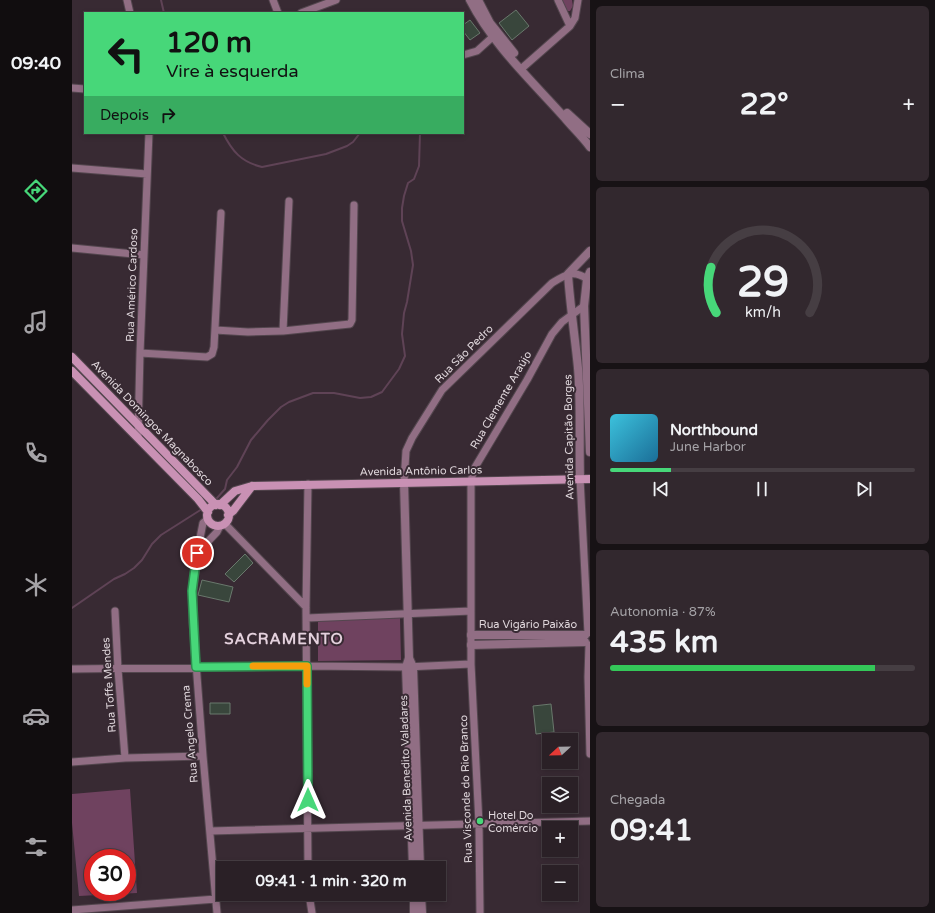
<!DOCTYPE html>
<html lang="pt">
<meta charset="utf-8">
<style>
:root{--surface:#2a2026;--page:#32282e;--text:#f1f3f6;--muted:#a5a3a7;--line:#463e43;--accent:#47d779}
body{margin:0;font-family:"Varela Round",sans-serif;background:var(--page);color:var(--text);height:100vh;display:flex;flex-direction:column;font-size:15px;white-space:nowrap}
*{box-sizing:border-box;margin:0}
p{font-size:13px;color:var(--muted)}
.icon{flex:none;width:22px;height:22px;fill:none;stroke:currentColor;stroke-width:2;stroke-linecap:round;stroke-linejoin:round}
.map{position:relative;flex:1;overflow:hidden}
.sheet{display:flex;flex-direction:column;gap:6px;padding:6px;background:#171215;width:345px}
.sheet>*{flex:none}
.banner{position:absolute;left:12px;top:12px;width:380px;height:122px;border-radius:0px;box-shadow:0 2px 6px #0003,0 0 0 1px var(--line);background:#47d779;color:#111;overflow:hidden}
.needle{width:26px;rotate:248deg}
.tools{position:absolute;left:470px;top:733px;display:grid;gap:8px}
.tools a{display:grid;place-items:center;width:36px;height:36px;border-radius:0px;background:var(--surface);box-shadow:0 2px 6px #0003,0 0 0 1px var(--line);font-size:20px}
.speed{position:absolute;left:12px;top:849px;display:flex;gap:8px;font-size:20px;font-weight:700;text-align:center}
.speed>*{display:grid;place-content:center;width:52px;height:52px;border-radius:50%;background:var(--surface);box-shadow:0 2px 6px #0003,0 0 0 1px var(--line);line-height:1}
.speed .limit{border:6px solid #d22;background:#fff;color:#111}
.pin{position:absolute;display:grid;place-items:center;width:34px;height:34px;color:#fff;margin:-17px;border:2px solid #fff;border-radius:50%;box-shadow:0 1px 4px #0007}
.me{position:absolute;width:44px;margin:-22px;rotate:0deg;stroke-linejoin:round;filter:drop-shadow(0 0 3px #0008)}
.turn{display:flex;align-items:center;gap:14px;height:84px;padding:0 16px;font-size:18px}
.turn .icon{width:52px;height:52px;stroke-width:2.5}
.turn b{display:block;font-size:28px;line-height:34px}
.then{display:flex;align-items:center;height:38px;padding:0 16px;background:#0003;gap:8px;font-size:15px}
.big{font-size:30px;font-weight:700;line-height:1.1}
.sheet .tile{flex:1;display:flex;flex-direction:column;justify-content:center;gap:6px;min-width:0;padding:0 14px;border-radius:6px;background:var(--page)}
.sheet .dial{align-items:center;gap:0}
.dial svg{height:104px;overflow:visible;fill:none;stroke:var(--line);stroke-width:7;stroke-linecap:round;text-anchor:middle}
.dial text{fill:var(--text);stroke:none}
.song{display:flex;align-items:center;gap:12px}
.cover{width:48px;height:48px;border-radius:6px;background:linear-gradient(135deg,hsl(190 70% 55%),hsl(200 70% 35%))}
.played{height:4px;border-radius:2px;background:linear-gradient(90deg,var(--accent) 20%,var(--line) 20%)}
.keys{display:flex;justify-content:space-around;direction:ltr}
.heat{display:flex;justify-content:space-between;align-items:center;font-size:22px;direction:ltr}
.charge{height:6px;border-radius:3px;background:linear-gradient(90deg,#34c759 87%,var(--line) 0)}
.trip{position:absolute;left:144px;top:861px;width:230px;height:40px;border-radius:0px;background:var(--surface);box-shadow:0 2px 6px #0003,0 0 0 1px var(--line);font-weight:700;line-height:40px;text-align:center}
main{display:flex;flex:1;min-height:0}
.menu{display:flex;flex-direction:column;width:72px;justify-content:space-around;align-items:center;background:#110d0f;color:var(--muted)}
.menu .icon{width:28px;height:28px}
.menu .on{color:var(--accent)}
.menu b{font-size:18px;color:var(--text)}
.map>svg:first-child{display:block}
</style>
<main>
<nav class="menu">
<b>09:40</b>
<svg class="icon on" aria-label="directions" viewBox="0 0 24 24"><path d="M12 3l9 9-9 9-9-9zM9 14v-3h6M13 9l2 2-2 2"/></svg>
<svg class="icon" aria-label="music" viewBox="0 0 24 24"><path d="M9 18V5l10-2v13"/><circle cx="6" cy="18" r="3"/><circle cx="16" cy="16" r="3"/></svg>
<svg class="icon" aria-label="phone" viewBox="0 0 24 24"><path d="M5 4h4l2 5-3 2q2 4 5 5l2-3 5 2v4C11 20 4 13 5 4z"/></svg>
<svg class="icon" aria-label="climate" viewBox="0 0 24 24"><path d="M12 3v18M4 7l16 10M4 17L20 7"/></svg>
<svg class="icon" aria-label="car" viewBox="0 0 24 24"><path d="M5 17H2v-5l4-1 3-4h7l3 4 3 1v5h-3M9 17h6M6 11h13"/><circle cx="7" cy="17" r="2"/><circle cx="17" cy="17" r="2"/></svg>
<svg class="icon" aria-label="filters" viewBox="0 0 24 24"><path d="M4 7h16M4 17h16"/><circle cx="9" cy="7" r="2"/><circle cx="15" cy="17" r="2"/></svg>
</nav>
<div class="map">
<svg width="518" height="913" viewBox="0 0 518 913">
<rect width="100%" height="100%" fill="#382a33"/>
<path fill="#6f425f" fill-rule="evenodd" d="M489 0H500L501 6 498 11H494Z
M328 618 329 660 246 661V620Z
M58 789 65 893 7 896 0 823V794ZM21 858H55V892H21Z"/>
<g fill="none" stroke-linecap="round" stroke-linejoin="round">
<path stroke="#5f4356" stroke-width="2" d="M89 0 92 13
M151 133C160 151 169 162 190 167L254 154 275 146 281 142 288 133
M145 498 153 489 155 480 165 467 179 440 196 420 209 407 217 402 241 393H262L288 398 299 397 310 392 327 369 333 356 330 334 332 313 335 302 341 265 339 251 330 221V208L332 196 336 183 342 179 347 166 348 133
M0 608 42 579 53 574 62 568 70 560 80 544 89 535 130 509"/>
</g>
<path fill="#39463c" stroke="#69786c" d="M444 10 457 26 440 40 427 23Z
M398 20 408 33 398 40 391 31V25Z
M173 554 181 563 162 582 153 574Z
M130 580 161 587 157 602 126 595Z
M138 703H158V714H138Z
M479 704 482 732 464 734 461 706Z"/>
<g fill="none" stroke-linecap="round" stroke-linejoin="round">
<g stroke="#53464e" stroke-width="9">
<path id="minor" d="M55 0 58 13
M201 0 206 13
M486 0 498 26
M229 13 264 0
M391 55 405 51 425 33
M449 69 498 26 503 18 506 0
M0 88 13 89
M0 168 75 174
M0 248 72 255
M143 330 176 332 211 331 278 324 280 320 282 205
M211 331 217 201
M68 353 135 357 140 354 142 347 149 213
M66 437 68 353 77 133
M508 478 516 633
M332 482 334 451 340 438 370 390 480 283C493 275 501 269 515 279
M236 484 234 607 236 868
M136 519 131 523 125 553 121 591V623L131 756 145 913
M153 524 234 607
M125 553 145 532 148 526
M43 611 46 669 53 758
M235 618 399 611
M517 645 516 677 518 754
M0 669 235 666 334 667 399 664
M0 762 53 758 131 756
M138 831 518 821
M237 894 240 913
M0 910 144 899
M408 913 407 824 399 664V481L402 469 455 380 480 334 490 322 512 306"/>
</g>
<g stroke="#53464e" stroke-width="10">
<path id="tertiary" d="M398 0C421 45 459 80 492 117 500 127 510 136 518 147
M406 0 418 23 442 53
M495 113 518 134
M518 272 515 279 512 306 518 452
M508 478C507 442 509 405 506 368 503 337 498 305 496 274L518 251
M332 482 337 658 334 667 341 868
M399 635H513
M399 645 513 642
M337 658 341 667 348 868
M342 894V913
M349 894 350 913"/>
</g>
<g stroke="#53464e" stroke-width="10">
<path id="secondary" d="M0 357 144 505
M0 371 126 499 136 512
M135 515a11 11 0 1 1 22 0a11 11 0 1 1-22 0Z
M148 505 163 491 180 486 518 479
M156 515 161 511 180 486"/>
</g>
<use href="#minor" stroke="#916e84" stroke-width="7"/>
<use href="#tertiary" stroke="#916e84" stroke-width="8"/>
<use href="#secondary" stroke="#c991b4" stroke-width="8"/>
</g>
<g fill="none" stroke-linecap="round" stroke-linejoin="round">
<g stroke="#2e8c4f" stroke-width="10">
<path id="route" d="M125 553 120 591 124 667 235 666 236 800"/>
</g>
<use href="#route" stroke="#47d779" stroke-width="7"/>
<path stroke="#f59e0b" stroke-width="7" d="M181 666H235V684"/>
</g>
<circle fill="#47d779" stroke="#382a33" stroke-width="1.5" cx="408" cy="821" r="4"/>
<g text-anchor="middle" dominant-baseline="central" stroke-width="4" stroke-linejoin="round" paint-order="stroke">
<g font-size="11" fill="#dfd6db" stroke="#382a33">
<text transform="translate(60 285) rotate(-88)">Rua Américo Cardoso</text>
<text transform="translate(392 354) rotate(-45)">Rua São Pedro</text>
<text transform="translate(429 400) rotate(-60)">Rua Clemente Araújo</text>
<text transform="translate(80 423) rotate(46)">Avenida Domingos Magnabosco</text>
<text transform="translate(497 437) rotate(-91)">Avenida Capitão Borges</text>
<text transform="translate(349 471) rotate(-1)">Avenida Antônio Carlos</text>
<text x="456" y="624">Rua Vigário Paixão</text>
<text transform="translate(37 685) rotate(-94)">Rua Toffe Mendes</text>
<text transform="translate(118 734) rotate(-95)">Rua Angelo Crema</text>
<text transform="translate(334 768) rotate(-92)">Avenida Benedito Valadares</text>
<text transform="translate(394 789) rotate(-92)">Rua Visconde do Rio Branco</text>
</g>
<g font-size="11" fill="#dfd6db" stroke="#382a33" text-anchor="start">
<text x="416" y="815">Hotel Do<tspan x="416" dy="13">Comércio</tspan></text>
</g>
<g font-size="15" font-weight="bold" letter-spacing="1" fill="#e4d1dd" stroke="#382a33">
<text x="212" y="639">SACRAMENTO</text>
</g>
</g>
</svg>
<div class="tools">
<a><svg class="needle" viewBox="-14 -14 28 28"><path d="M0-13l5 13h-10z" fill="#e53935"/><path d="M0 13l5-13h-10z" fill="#a5a3a7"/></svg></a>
<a><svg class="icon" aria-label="layers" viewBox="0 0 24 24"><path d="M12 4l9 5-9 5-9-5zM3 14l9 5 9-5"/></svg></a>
<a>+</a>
<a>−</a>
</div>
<div class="speed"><div class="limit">30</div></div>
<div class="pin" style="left:125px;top:553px;background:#d93025"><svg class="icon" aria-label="arrive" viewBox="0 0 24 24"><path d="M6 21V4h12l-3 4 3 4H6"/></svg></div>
<svg class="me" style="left:236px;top:800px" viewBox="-20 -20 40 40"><path d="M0-17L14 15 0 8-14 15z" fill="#47d779" stroke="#fff" stroke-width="4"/></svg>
<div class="trip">09:41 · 1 min · 320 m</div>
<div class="banner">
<div class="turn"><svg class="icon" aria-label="left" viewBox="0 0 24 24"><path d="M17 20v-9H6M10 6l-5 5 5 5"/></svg><div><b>120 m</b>Vire à esquerda</div></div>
<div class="then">Depois<svg class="icon" aria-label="right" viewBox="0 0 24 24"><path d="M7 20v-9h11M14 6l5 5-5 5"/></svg></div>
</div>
</div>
<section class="sheet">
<div class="tile"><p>Clima</p>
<div class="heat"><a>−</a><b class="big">22°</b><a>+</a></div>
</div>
<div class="tile dial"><svg viewBox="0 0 100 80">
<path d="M14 69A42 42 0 1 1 86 69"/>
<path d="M14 69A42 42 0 0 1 10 34" stroke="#47d779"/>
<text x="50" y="56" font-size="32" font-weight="700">29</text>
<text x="50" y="72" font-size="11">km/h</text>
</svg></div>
<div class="tile">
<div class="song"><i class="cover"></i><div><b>Northbound</b><p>June Harbor</p></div></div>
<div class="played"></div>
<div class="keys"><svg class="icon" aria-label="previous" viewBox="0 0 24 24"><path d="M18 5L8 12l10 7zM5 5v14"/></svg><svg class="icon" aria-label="pause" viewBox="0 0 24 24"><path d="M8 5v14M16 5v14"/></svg><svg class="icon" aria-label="next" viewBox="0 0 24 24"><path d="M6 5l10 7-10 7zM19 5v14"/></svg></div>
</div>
<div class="tile"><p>Autonomia · 87%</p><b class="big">435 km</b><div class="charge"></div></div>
<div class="tile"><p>Chegada</p><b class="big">09:41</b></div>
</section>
</main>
